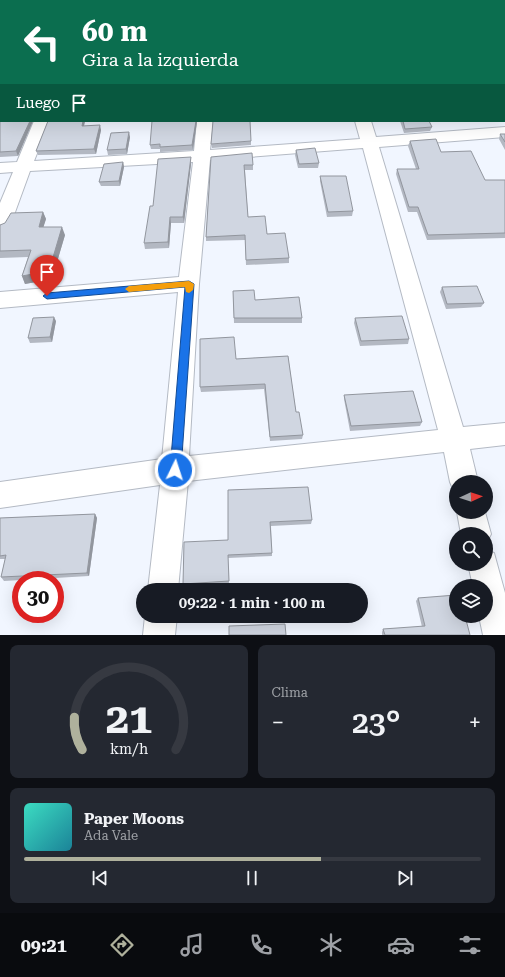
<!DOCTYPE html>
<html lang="es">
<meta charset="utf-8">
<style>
:root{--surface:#171b24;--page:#242831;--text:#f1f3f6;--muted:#9ea1a6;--line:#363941;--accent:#afb19c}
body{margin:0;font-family:"Roboto Serif",serif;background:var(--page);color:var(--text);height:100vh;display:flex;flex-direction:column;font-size:15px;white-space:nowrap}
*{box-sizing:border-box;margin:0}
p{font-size:13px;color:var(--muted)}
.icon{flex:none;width:22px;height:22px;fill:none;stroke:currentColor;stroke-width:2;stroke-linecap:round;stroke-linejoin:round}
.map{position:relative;height:635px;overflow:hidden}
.drawer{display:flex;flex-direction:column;gap:10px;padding:10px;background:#0d0f14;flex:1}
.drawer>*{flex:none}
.guide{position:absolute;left:0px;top:0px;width:505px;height:122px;box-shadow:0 4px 16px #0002;background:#0b6e4f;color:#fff;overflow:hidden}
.needle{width:26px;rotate:87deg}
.tools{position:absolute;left:449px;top:475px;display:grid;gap:8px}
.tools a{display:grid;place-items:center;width:44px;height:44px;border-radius:50%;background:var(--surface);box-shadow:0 4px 16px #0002;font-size:20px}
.speed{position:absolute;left:12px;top:571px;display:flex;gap:8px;font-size:20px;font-weight:700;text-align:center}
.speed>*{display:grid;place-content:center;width:52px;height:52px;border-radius:50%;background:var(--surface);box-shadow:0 4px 16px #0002;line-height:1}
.speed .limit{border:6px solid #d22;background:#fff;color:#111}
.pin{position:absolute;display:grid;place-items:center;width:34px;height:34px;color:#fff;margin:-41px -17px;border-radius:50% 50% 50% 0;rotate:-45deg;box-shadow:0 0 4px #0007}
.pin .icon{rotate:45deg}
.me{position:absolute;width:44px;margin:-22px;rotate:4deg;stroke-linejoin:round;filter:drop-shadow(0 0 3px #0008)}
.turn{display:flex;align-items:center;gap:14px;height:84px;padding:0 16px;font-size:18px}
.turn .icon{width:52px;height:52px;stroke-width:2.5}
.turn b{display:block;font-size:28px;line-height:34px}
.then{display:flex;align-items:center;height:38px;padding:0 16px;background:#0003;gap:8px;font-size:15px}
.big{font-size:30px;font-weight:600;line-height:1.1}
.drawer .widget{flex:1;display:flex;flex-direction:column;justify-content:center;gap:6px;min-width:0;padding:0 14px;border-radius:8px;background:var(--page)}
.drawer .dial{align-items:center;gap:0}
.dial svg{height:104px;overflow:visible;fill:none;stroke:var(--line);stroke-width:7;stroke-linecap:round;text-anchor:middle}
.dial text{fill:var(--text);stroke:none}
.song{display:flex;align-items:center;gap:12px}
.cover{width:48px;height:48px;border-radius:6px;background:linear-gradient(135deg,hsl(170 70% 55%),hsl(190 70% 35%))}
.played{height:4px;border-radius:2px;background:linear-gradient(90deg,var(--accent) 65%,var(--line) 65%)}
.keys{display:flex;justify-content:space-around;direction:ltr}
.heat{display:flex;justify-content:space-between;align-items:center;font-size:22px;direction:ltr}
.drawer .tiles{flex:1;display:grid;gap:10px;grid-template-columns:1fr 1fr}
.widget:last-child{grid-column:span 2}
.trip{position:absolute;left:136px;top:583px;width:232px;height:40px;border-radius:20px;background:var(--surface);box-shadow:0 4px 16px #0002;font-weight:600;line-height:40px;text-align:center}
.tabs{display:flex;height:64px;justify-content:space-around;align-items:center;background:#090b0e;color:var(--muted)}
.tabs .icon{width:28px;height:28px}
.tabs .current{color:var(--accent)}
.tabs b{font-size:18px;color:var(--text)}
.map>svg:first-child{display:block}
</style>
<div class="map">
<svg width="505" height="635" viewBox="0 0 505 635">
<rect width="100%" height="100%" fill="#f1f6ff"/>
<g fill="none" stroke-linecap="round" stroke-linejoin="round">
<g stroke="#b4bac4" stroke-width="2">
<path id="minor" d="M82 0H94V1H82Z
M207 0H219V1H207Z
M326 0H338V1H326Z
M448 0H460V1H448Z
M504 26H505V34H504Z
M0 54H1V62H0Z
M504 78H505V88H504Z
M34 121H50L34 161 194 151 197 121H213L210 150 360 139 355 121H371L376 137 505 127V137L379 147 463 427 505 423V445L470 449 478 482H456V492L454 491 450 482 444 452 188 481 178 590H148L160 485 0 508V482L162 459 178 292 0 308V292L179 277 193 162 30 171 10 226 7 230 0 232V203L13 172 0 173V163L17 162ZM363 148 438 430 189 456 199 284 210 160Z
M457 512H485L491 534 486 544V534H461Z
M486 550 494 553 505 593V635H483L479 616H486V586H473L468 564H486Z
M145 616H177L175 635H143Z"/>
</g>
<use href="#minor" fill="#fff" fill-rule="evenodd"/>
</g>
<path fill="#b3b8c2" d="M484 0H505V23L504 22V1H484Z
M0 99 1 121H33L18 156 0 157Z
M48 121H85L84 126 101 130 96 154 38 155 36 151Z
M197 121 193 150 160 152V149H151L150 145Z
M400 121H429L432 127 430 131 404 133Z
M500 134H505V150L499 139Z
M130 137 127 154 108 155 107 150Z
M251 141V145L212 148 211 144Z
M410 141 441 152 485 180H505V238L427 240 417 212H408L396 174 397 169H416L408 146Z
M296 150 319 163 318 168H298L295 155Z
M191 157V164L184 223H171L169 248 145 249 144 243 153 206Z
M211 157 253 165V170H245L248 217 267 234 289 258V263L246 265 245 240 206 241V237Z
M123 162 124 167 120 186H101L99 182Z
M320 176 353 211 352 216 327 217 320 181Z
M43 212 46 219 43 227 65 235 52 279 25 284 22 276 28 257 0 258V225Z
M442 287 484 303 481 307 446 309 440 292Z
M233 291 255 300 302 318V323H234Z
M355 318 409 339 408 344 360 346 354 323Z
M56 321 52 342 30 343 28 338Z
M288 356 296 412 303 435 302 439 270 441 264 389 201 392 200 387 236 359Z
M344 395 422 422 420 426 350 431 344 399Z
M228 490 312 520 311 524 271 526 272 556 228 558 229 585 184 587 183 584 228 540Z
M95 514 97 518 89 576 4 581 1 577 5 559H0V518Z
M418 598 470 635H382V632L383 629 422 627 416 601Z"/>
<path fill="#92969e" d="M30 121H33L18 156 16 151Z
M83 121H85L83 130 82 126Z
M196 121H197L193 150 192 145Z
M100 125 101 130 96 154 94 149Z
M129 132 130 137 127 154 126 149Z
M191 157V164L184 223 183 217Z
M123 162 124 167 120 186 119 181Z
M43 212 46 219 41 235 39 227Z
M170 217 171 223 169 248 168 242Z
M62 227 65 235 52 279 25 284 22 276Z
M54 317 56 321 52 342 50 337Z
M95 514 97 518 89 576 87 573Z"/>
<path fill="#d0d6e1" stroke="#92969e" d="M7 0H75V1H6Z
M216 0H307V1H216Z
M489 0H505V17L504 16V1H490Z
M0 11H1V47H0Z
M0 99H1V121H30L16 151 0 152Z
M48 121H83L82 126 100 125 94 149 36 151Z
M152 121H196L192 145 160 147V144L150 145Z
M213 121H250L251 141 211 144Z
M403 121H429L432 127 405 129Z
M129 132 126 149 107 150 111 133Z
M500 134H505V142Z
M436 139 441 152 471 151 485 180H505V233L428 235 418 207H409L397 169H419L410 141Z
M315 148 319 163 299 164 296 150Z
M252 153 253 165H244L248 217 265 216 267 234 285 233 289 258 246 260 245 235 206 237 211 157Z
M191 157 183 217H170L168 242 144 243 150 206H153L158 159Z
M123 162 119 181 99 182 104 164Z
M320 176H346L353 211 328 212Z
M43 212 39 227H62L49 271 22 276 31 250 0 251V225L5 223 11 213Z
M477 286 484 303 447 304 442 287Z
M254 290 255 300 299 297 302 318H234L233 291Z
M402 316 409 339 361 341 355 318Z
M54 317 50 337 28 338 33 318Z
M234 337 236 359 288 356 296 412H299L303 435 270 437 265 384 200 387V339Z
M413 391 422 422 351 426 344 395Z
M308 487 312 520 270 522 272 553 228 555 229 581 183 584 184 542 228 540V490Z
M95 514 87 573 1 577 6 555 0 556V518Z
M456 595V616H465L470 635H385L383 629 425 626 418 598Z
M285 624 286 635H229V626Z"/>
<path fill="#1a73e8" stroke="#114b97" d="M189 281 194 284 181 470 179 474 175 475 171 474 170 470 185 287 47 299 43 296 47 293Z"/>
<path fill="#f59e0b" d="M189 281 194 284 193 290 189 293 186 292 185 287 129 292 125 289 129 286Z"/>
</svg>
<div class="tools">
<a><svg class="needle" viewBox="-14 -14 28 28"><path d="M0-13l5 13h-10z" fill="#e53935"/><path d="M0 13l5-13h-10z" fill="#9ea1a6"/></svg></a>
<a><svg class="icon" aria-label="search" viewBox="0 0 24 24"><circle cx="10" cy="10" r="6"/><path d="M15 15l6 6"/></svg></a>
<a><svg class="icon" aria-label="layers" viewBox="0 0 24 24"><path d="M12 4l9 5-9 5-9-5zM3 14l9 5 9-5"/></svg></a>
</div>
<div class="speed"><div class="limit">30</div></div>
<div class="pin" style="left:47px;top:296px;background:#d93025"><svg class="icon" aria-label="arrive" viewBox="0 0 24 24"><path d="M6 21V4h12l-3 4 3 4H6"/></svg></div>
<svg class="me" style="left:175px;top:470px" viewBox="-20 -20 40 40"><circle r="17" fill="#1a73e8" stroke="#fff" stroke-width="3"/><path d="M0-11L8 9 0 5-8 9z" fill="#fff"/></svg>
<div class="trip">09:22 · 1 min · 100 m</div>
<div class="guide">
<div class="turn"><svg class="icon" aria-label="left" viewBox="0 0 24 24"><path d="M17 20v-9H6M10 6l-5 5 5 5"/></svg><div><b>60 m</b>Gira a la izquierda</div></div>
<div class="then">Luego<svg class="icon" aria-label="arrive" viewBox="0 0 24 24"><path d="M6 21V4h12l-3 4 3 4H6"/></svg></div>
</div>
</div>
<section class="drawer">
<div class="tiles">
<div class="widget dial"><svg viewBox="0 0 100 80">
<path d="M14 69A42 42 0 1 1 86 69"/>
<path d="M14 69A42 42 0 0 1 8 44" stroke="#afb19c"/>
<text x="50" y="56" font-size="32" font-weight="700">21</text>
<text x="50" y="72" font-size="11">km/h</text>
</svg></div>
<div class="widget"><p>Clima</p>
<div class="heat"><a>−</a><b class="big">23°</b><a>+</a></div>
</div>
<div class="widget">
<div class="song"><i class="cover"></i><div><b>Paper Moons</b><p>Ada Vale</p></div></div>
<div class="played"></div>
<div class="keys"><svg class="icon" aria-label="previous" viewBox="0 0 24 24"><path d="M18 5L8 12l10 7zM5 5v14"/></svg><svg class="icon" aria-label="pause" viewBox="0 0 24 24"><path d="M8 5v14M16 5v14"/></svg><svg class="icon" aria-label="next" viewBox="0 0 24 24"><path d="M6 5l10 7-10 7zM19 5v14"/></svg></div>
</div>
</div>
</section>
<nav class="tabs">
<b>09:21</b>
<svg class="icon current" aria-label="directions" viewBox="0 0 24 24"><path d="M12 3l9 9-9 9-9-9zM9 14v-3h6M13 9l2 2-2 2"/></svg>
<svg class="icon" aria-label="music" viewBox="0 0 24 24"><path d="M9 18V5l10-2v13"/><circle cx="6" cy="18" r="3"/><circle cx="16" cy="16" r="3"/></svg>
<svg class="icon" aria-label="phone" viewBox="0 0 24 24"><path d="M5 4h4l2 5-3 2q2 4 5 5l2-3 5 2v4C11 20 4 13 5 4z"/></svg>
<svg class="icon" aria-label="climate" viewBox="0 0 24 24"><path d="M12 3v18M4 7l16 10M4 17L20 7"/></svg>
<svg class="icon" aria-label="car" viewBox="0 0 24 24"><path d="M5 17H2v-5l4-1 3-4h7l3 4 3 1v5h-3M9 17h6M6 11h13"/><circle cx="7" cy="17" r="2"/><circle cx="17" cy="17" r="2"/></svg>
<svg class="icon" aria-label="filters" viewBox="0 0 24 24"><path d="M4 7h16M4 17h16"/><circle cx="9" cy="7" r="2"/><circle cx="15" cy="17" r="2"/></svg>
</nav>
